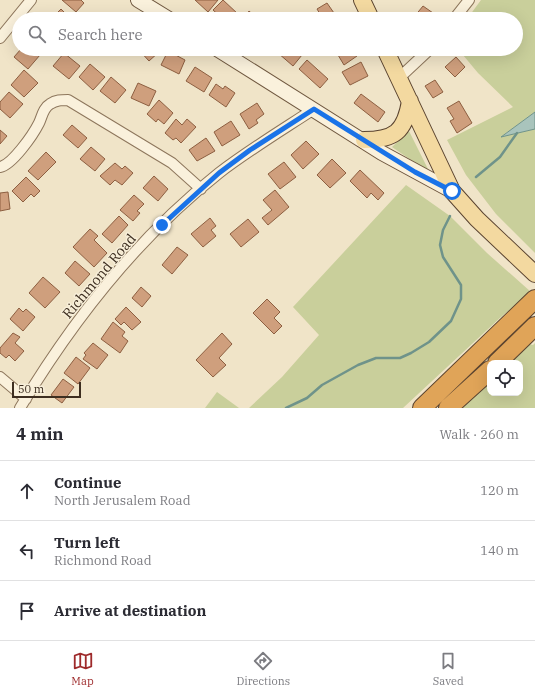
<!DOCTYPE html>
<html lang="en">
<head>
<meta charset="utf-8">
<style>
	:root { --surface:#fff; --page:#f7f7f7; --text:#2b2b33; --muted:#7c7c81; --line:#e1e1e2; --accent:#9e2a2b }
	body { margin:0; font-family:"IBM Plex Serif",serif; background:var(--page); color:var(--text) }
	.controls { position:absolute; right:12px; bottom:12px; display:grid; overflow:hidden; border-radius:8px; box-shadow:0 4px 16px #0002 }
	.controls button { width:36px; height:36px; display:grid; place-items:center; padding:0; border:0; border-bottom:1px solid var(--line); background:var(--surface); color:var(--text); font:20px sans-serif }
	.scale { position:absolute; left:12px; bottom:10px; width:69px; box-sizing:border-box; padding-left:4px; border:2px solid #3d2e20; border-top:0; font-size:11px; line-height:14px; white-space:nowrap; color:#3d2e20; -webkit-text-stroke:3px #f7eed8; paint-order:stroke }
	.stop { position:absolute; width:12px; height:12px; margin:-9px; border:3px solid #1a73e8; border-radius:50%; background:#fff }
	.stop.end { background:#1a73e8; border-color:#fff; box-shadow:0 1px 4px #0008 }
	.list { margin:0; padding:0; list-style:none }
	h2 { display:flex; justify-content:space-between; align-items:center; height:52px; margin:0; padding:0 16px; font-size:17px }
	h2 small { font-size:13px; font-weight:400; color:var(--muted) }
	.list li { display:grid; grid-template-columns:26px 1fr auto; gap:12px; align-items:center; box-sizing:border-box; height:60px; padding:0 16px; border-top:1px solid var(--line) }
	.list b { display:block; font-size:15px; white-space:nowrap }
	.list p { margin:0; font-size:13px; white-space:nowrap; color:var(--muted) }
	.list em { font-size:13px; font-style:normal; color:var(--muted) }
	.icon { flex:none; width:22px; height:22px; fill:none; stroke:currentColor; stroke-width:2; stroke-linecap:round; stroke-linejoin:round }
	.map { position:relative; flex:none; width:535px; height:408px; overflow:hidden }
	.search { position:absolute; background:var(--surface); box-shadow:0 4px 16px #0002; left:12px; right:12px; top:12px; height:44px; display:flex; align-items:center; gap:10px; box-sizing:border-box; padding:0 14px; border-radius:22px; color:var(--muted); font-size:15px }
	.sheet { height:232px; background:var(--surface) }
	nav { display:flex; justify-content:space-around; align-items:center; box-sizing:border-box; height:56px; border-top:1px solid var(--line); background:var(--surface); font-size:11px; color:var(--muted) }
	nav a { display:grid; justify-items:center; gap:2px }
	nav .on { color:var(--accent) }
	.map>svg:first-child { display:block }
	.green { fill:#c9cf9b }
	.water { fill:#a9c4bc; stroke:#6f938a }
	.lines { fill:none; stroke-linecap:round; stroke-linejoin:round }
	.stream { stroke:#6f938a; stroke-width:2.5 }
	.building { fill:#cf9f7d; stroke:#8d5f41 }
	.street-casing { stroke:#8d765c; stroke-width:12 }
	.secondary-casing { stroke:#6f573f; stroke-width:16 }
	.primary-casing { stroke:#5b4430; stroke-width:18 }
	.highway-casing { stroke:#5b4430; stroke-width:20 }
	.street { stroke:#faf1dc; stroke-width:10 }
	.secondary { stroke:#faf1dc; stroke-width:14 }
	.primary { stroke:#f3d9a0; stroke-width:16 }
	.highway { stroke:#e0a458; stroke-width:18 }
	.route { stroke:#1a73e8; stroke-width:5 }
	.labels { text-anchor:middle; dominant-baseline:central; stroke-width:3; stroke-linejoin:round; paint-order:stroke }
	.street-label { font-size:14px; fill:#3d2e20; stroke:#f7eed8 }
</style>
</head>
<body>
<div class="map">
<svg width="535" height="408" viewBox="0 0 535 408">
	<rect width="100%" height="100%" fill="#f0e4c8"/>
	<path class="green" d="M481,0H535V112L502,136L535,129V253L496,214L466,175L447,140L513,107L478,73L458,49H516V19H467Z
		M409,131L430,173L392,147Z
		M406,185L450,216L487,253L531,292L501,317L403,408H249L282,377L319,335L293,307Z
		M535,343V408H461L490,381V393H520V363H509L529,344L533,345Z
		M217,392L239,408H205Z"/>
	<path class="water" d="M535,112V129L501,137Z"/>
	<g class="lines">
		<path class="stream" d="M476,177L500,157L517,133
			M286,408L307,398L322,385L358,365L376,358H400L411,353L429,342L451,321L461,299V285L443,257L440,245L443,230L450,216"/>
	</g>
	<path class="building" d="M62,0H81L84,3L76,12Z
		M195,0H218L208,12Z
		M223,0L238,14L233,19H223L213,10Z
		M327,3L334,13L323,19L317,9Z
		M423,6L433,13L428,19H417L414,17Z
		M61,9L71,19H51Z
		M249,11L258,19H243Z
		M102,13L110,19H97Z
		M21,49H33L40,55L28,69L14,57Z
		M138,49H156L159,52L149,61Z
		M281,49H295L302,55L293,66L278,53Z
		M337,49H352L357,56L344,65L335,50Z
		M168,51L185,60L179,74L161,65Z
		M64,53L80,66L69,79L53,66Z
		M456,57L465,67L455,77L445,67Z
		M307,60L328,79L320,88L299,69Z
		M361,62L368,76L350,85L342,72Z
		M90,64L105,77L93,90L79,77Z
		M195,67L212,78L204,92L186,81Z
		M24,70L38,83L24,97L11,85Z
		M111,77L126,90L115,103L100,91Z
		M435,80L443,92L433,98L425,86Z
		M138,83L156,91L149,106L131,98Z
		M216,84L223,89L225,86L235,93L226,107L209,95Z
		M9,92L23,104L10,118L0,109V102Z
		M361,94L385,112L378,122L354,103Z
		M159,100L173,113L164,124L158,119L156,122L147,114Z
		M459,101L472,123L457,133L450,121L454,119L447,108Z
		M257,103L264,114L256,120L258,123L249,129L240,114Z
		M176,119L182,125L187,119L196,127L181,143L176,138L173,140L165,133Z
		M231,121L240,135L222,146L214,132Z
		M72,125L87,138L78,148L63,135Z
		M0,130L7,136L0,144Z
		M206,138L215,151L197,161L189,150Z
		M306,141L319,154L303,169L291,155Z
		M91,147L105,159L95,171L80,159Z
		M46,152L56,162L38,180L28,171Z
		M332,159L346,173L330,188L317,175Z
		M284,162L296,177L280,189L268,174Z
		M115,163L122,169L125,166L133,173L122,185L115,180L110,185L100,176Z
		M360,170L384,193L378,200L371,193L367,198L350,181Z
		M154,176L168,189L158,201L143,188Z
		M26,177L40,191L34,197L31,194L23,202L12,191Z
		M275,190L289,207L268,225L262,218L272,210L263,200Z
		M8,192L10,209L0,211V193Z
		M134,195L144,204L137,211L140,213L133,221L120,210Z
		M119,216L128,225L112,243L102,234Z
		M210,218L216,226L211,230L216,236L203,247L191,234Z
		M248,219L259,232L241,247L230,234Z
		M90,229L98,236L94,240L107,253L94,267L73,247Z
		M177,247L188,255L172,274L162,265Z
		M75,261L90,274L79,286L65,273Z
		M43,277L60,292L45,308L29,293Z
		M141,287L151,296L142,307L132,298Z
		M267,299L280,312L274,318L282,326L274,334L253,313Z
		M126,307L141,322L132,330L124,322L121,325L115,319Z
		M19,308L23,312L26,309L35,317L23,331L10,319Z
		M113,322L125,332L122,336L128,341L120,353L101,339Z
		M13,333L20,337L15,343L24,351L15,361L9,355L6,358L0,353V348Z
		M222,333L232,344L219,358L226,365L213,377L196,360Z
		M93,343L108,355L97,369L83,359L86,355L84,353Z
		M76,357L90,368L78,384L64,373Z
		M63,379L74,387L62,403L51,395Z"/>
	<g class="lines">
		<g class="street-casing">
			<path id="street" d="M454,19L469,0
				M0,38L31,0
				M399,78L430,49
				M0,167C12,165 33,135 39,123C42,117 43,108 50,104C56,100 61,100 68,100L172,163L201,189
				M0,377L26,399
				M20,408C73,320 138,237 219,173C249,150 282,130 314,109"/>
		</g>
		<g class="secondary-casing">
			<path id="secondary" d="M138,0L169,19
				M217,49L382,153L452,191"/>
		</g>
		<g class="primary-casing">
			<path id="primary" d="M362,0L371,19
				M385,49L452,191L477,219L535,274
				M364,140C394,140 405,132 410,101"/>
		</g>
		<g class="highway-casing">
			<path id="highway" d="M497,363L535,326
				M422,408L535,299
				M448,408L490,370"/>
		</g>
		<use href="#street" class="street"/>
		<use href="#secondary" class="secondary"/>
		<use href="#primary" class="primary"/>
		<use href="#highway" class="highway"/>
	</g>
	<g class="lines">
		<path class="route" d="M162,225L219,173L250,150L314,109L415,172L452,191"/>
	</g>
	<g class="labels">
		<g class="street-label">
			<text transform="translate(99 276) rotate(-50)">Richmond Road</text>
		</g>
	</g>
</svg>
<div class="controls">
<button><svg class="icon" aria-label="locate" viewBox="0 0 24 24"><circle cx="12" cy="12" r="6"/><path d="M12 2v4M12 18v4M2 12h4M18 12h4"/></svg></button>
</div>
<div class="scale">50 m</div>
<div class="stop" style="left:452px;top:191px"></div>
<div class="stop end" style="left:162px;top:225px"></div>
<div class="search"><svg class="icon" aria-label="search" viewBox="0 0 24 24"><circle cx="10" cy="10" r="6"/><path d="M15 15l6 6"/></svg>Search here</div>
</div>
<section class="sheet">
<h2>4 min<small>Walk · 260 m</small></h2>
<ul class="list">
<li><svg class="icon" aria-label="ahead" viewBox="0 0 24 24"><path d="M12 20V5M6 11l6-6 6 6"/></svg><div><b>Continue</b><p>North Jerusalem Road</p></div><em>120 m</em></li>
<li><svg class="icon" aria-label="left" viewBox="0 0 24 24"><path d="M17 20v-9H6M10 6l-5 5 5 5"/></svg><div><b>Turn left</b><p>Richmond Road</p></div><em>140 m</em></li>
<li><svg class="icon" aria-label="arrive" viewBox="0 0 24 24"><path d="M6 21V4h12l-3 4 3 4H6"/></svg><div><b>Arrive at destination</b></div></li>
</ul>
</section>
<nav>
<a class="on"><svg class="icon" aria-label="map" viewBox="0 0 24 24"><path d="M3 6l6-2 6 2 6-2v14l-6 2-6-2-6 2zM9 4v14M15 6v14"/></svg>Map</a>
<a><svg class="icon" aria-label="directions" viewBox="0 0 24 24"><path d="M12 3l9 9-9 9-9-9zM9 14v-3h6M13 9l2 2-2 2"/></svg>Directions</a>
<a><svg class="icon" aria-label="saved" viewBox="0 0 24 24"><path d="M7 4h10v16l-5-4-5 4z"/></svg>Saved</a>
</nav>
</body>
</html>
